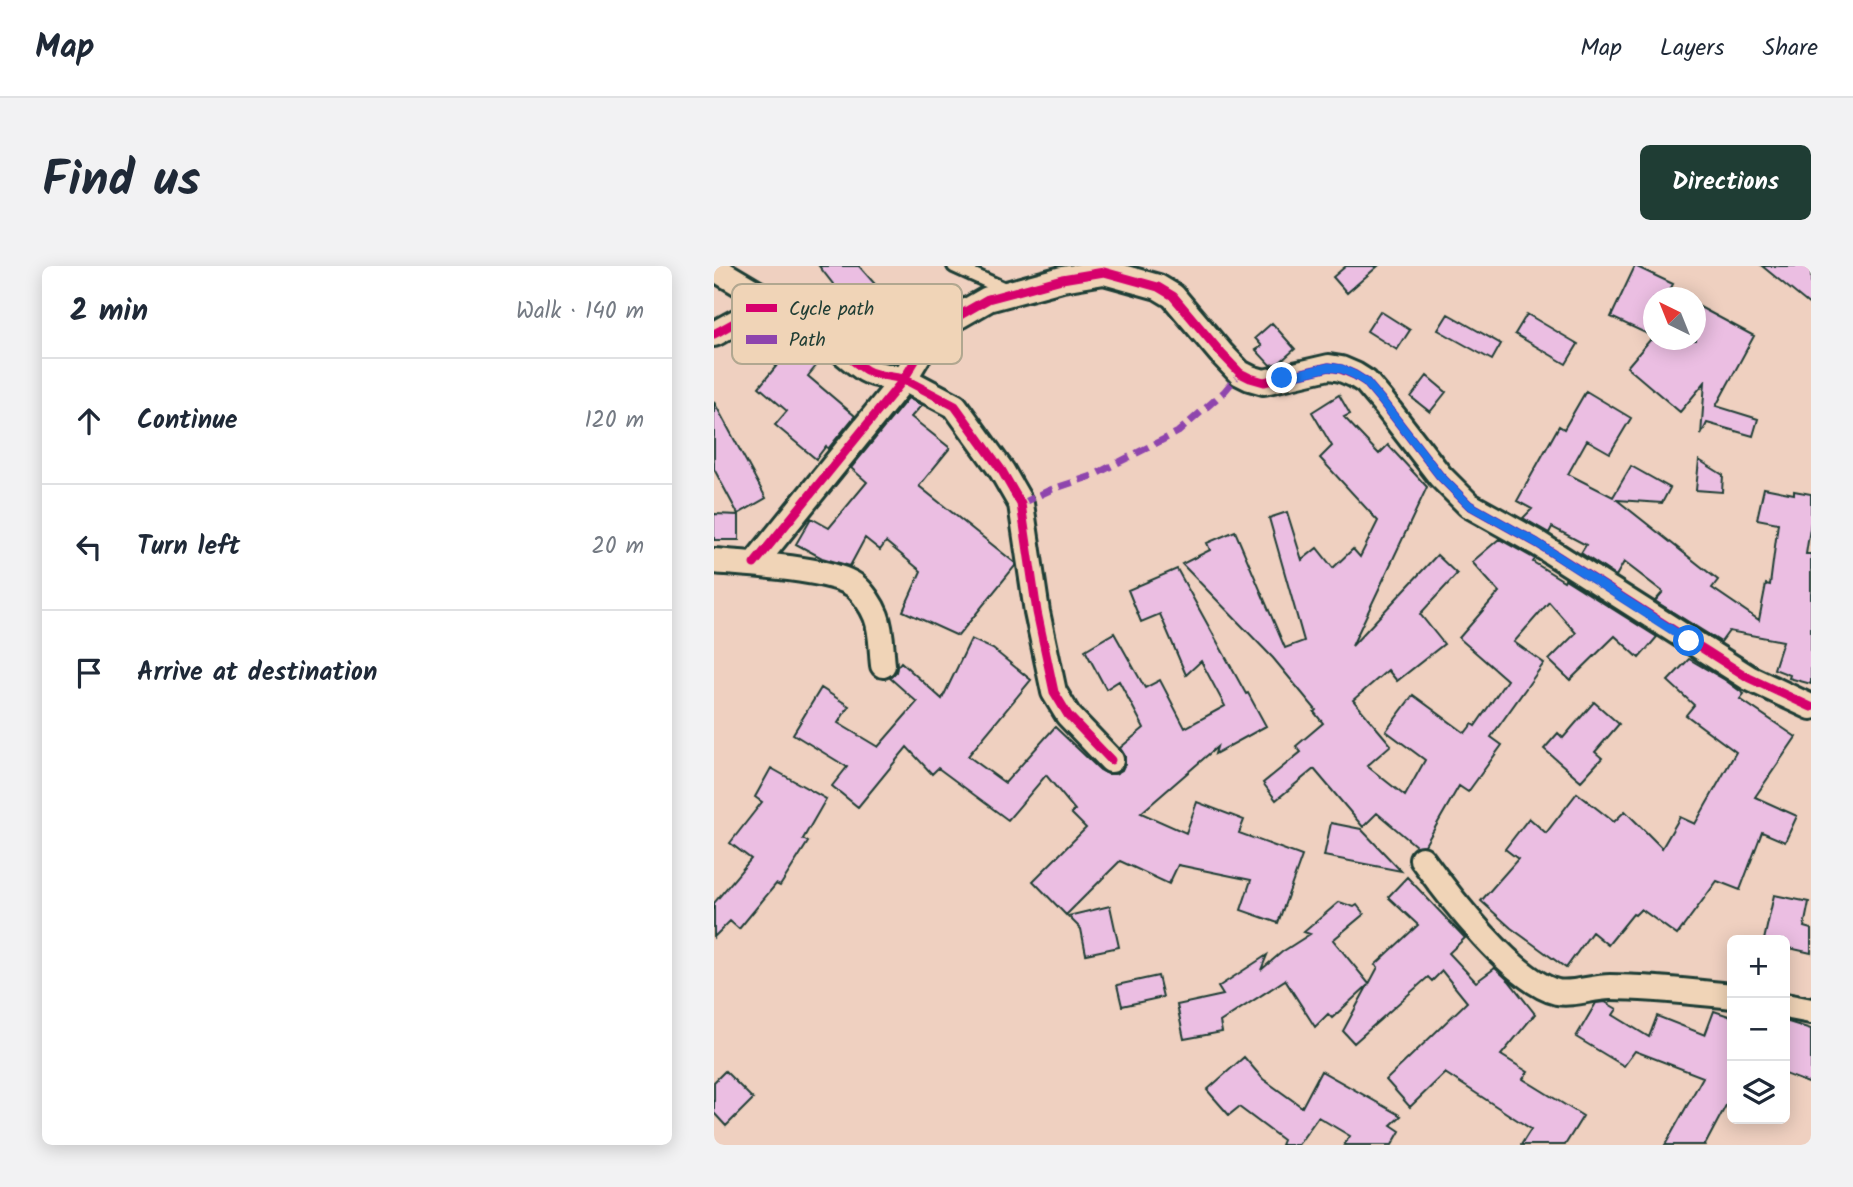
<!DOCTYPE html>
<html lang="en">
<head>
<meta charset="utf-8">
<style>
	:root { --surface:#fff; --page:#f2f2f3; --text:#1f2937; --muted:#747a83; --line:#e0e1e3; --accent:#1f3d34 }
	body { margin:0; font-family:Kalam,sans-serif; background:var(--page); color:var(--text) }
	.controls { position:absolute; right:21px; bottom:21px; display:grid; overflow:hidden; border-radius:10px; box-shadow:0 4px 18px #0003 }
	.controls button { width:63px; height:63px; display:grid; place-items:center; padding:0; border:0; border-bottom:2px solid var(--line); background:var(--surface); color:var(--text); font:35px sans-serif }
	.compass { position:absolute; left:929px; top:21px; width:63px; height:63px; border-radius:50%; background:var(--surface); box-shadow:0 4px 18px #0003; rotate:317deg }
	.stop { position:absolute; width:21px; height:21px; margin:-16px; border:5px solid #1a73e8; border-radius:50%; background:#fff }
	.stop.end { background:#1a73e8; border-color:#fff; box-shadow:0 2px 7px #0008 }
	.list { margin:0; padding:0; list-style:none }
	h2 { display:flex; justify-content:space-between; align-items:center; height:91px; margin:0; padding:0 28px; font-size:30px }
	h2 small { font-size:23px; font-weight:400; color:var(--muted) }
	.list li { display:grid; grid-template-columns:46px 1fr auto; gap:21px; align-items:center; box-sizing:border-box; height:126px; padding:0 28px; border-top:2px solid var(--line) }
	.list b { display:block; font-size:26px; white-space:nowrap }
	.list em { font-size:23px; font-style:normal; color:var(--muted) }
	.icon { flex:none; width:38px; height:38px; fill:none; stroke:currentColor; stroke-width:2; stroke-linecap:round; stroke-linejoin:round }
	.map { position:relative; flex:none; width:1097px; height:879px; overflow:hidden; border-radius:10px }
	header { display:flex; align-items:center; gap:42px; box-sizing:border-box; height:98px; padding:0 35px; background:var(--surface); border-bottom:2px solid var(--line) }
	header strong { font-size:33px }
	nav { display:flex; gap:38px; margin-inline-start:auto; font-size:24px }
	.intro { display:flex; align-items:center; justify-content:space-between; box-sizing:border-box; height:168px; padding:0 42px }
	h1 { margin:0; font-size:49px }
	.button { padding:18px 32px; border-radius:10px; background:var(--accent); color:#fff; font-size:24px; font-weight:700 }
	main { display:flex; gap:42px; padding:0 42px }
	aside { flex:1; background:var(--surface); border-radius:10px; box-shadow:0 4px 18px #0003 }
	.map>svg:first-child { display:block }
	.building { fill:#ebbee2; stroke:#1f3d34; stroke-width:2 }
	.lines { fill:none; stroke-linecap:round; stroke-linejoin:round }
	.service-casing { stroke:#1f3d34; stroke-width:18 }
	.minor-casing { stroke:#1f3d34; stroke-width:30 }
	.service { stroke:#f0d4b7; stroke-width:12 }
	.minor { stroke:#f0d4b7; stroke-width:24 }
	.quiet { stroke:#8e44ad; stroke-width:7; stroke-dasharray:14 7; stroke-linecap:butt }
	.cycleway-casing { stroke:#f0d4b7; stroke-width:13 }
	.cycleway { stroke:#d6006c; stroke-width:9 }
	.route { stroke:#1a73e8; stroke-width:9 }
	.key { fill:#f0d4b7; stroke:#b1a790; stroke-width:2 }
	.key-label { font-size:19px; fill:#1f3d34 }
</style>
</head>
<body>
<header>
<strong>Map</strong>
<nav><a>Map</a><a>Layers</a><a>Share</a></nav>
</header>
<div class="intro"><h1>Find us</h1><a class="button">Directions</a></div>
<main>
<aside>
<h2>2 min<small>Walk · 140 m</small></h2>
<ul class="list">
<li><svg class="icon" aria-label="ahead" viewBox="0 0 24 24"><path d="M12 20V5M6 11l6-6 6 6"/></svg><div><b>Continue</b></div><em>120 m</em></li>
<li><svg class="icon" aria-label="left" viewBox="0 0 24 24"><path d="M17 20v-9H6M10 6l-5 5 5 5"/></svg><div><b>Turn left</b></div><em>20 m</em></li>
<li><svg class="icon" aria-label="arrive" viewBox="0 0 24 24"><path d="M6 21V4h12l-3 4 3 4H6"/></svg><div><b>Arrive at destination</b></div></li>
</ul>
</aside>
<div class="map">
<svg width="1097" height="879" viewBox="0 0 1097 879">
	<rect width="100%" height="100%" fill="#efd0c0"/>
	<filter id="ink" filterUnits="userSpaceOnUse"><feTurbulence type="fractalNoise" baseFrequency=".0143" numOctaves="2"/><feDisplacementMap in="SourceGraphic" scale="14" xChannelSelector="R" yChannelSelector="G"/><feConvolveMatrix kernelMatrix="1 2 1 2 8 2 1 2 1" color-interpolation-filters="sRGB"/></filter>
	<g filter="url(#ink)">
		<path class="building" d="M105,0H145L182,42L142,78L113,54L133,36Z
			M632,0H664L633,27L619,11Z
			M921,0L959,18L952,32H940V71L897,51Z
			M1048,0H1097V40Z
			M982,39L1040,70L1002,140L1044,153L1039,170L993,157L987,169L991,116L966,146L913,101L936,74H982Z
			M666,45L696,64L683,84L653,65Z
			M734,48L787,78L778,94L724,64Z
			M813,48L864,78L852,98L801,68Z
			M558,57L581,83L565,97L556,99L542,84L548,80L541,72Z
			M90,74L110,90L94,110L141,150L114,183L112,180L102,193L61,159L73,145L45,121L83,75L86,77Z
			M713,110L732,126L716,146L697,131Z
			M872,125L917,152L896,187L873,174L854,208L899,231L917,200L956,222L948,237L903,234L1004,314L998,322L1045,354L1052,318L1056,319L1064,257L1043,253L1050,222L1080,228V225L1097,228V256L1092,288H1097V418L1075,412L1076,409L1060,403L1069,375L1015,365L1007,376L941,335L949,326L910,296L902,310L867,287L872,279L838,261L835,267L809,252L818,243L803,235L845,160L850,163Z
			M625,129L636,148L630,151L665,188L674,179L713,221L638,380L723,289L743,308L706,348L730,378L683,415L674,404L639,434L677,479L653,500L691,530L711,494L672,465L699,429L751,467L758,458L761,460L793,414L745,372L785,326L758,296L785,273L821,293L819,296L850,315L851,313L943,371L925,392L901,370L856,414L835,394L862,367L835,336L800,376L830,397L777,471L788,479L754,526L745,520L711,579L702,580L663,547L649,561L600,503L562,534L549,517L587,486L582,480L609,457L600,446L602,444L559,392L468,298L496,284L493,277L521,265L571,382L590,375L555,252L573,246L588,294L603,282L619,302L639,283L646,291L664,255L606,192L618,180L598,146Z
			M194,132L208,139L197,151L236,182L205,220L301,297V300L244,370L189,345L207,305L172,276L166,284L151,272L136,300L108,292L82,278L97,252L115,262L153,216L137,202Z
			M0,136L52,232L24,248L0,203Z
			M985,194L1009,209L1008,226L982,224Z
			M0,248L25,249V274H0Z
			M463,303L532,428L534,427L552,460L501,488L503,481L427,547L472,567L483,536L530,554L525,567L588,590L564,657L527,644L537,614L464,599L455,618L406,595L352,649L319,615L372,562L357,547L361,544L332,509L294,554L224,502L218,508L193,481L144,541L118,520L133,501L79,468L107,422L135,440L124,457L164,481L203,436L176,412L182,406L183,401L187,396L228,433L257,373L279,383L317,414L254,490L291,517L341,461L386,504L394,508H401L408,504L411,497V490L406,482L430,462L405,415L392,423L371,384L400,367L431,422L446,414L471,462L511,440L487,395L472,409L446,348L427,356L414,324Z
			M975,393L1011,414L1030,428L1026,433L1082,471L1041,531L1083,550L1071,576L1048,566L1026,624L1003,615L963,669L927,643L921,649L919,648L894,679L878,666L852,702L797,662L767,635L804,593L791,583L815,552L832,567L863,527L900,556L911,545L948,582L966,551L981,558L1022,486L972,449L980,439L954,415Z
			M880,436L905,458L881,486L888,492L867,515L830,483L844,467L849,472Z
			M57,502L112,533L89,573L94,576L66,620L62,618L25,663L16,655L0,671V637L37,593L16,577L48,536L41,531Z
			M617,557L647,563L687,605L610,590Z
			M693,611L751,672L735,687L762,716L781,702L795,715L821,748L787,789L814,806L809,813L869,850L851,879H807L817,863L731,807L696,841L672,814L753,736L728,705L718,715L714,711L640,777L629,765L654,719L618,752L614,748L601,761L571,714L506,756L508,766L470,773L463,739L509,729L504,721L553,689L547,704L568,686L596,668L590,666L625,636L640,641L643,639L650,648L619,674L655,718L664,701L661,699L704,659L674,631Z
			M1060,629L1095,636L1090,661L1097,663V687L1071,681V674H1050Z
			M396,640L405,681L372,688L367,663L354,650Z
			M444,710L449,731L408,740L403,719Z
			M891,736L903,743L899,749L935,771L943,750L991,769L1000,745L1018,751V828L991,879H951L989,811L921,785L910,800L862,771L882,737Z
			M1071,755L1097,763V818L1071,808Z
			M530,791L549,813L588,841L607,805L687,850L677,859L686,865L678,879H630L636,870L604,851L584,879H567L569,874L525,841L515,849L493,824Z
			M11,805L39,833L12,860L0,847V816Z"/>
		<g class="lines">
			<g class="service-casing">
				<path id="service" d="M240,0L295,25"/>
			</g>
			<g class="minor-casing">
				<path id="minor" d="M0,2L74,46
					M0,68C17,59 37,46 56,44C87,42 126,88 152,104C162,110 178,110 190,113L213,75L234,56L274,33L348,13L390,6L444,21L459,30L507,87L526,107L536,112L550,116L615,101L627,103L641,109L652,116L668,135L726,210L755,239L823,277L1035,412L1097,441
					M0,295C31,298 117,302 140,319C149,326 158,340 162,350C168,365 167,383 169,399
					M40,298L190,113L241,140L288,205L307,238L323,346L340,426L354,449L397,494
					M708,593C734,629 800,716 843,726C859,729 879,721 896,721C937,721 978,726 1018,730
					M1071,740L1097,745"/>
			</g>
			<use href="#service" class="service"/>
			<use href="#minor" class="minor"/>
			<path class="quiet" d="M307,238L336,224L378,210L464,166L510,126L526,107"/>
			<g class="cycleway-casing">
				<path id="cycleway" d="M0,68C17,59 37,46 56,44C87,42 126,88 152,104C162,110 178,110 190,113L213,75L234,56L274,33L348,13L390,6L444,21L459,30L507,87L526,107L536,112L550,116L615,101L627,103L641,109L652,116L668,135L726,210L755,239L823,277L1035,412L1097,441
					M40,298L190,113L241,140L288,205L307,238L323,346L340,426L354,449L397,494"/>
			</g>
			<use href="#cycleway" class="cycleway"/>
		</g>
	</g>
	<g class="lines" filter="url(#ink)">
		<path class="route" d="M568,112L615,101L628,103L641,109L652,116L668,135L726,210L755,239L823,277L975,375"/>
	</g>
	<rect x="18" y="18" width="230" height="80" rx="10" class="key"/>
	<rect x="32" y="38" width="31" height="8" fill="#d6006c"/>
	<rect x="32" y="69" width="31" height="9" fill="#8e44ad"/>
	<g class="key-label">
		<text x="75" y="49">Cycle path</text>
		<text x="75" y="80">Path</text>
	</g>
</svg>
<div class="controls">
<button>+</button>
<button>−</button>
<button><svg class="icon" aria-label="layers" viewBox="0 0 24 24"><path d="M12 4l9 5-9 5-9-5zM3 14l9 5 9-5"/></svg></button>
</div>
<svg class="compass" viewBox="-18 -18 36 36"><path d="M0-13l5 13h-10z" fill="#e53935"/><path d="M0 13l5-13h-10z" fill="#747a83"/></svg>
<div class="stop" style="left:975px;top:375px"></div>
<div class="stop end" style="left:568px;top:112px"></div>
</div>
</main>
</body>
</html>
